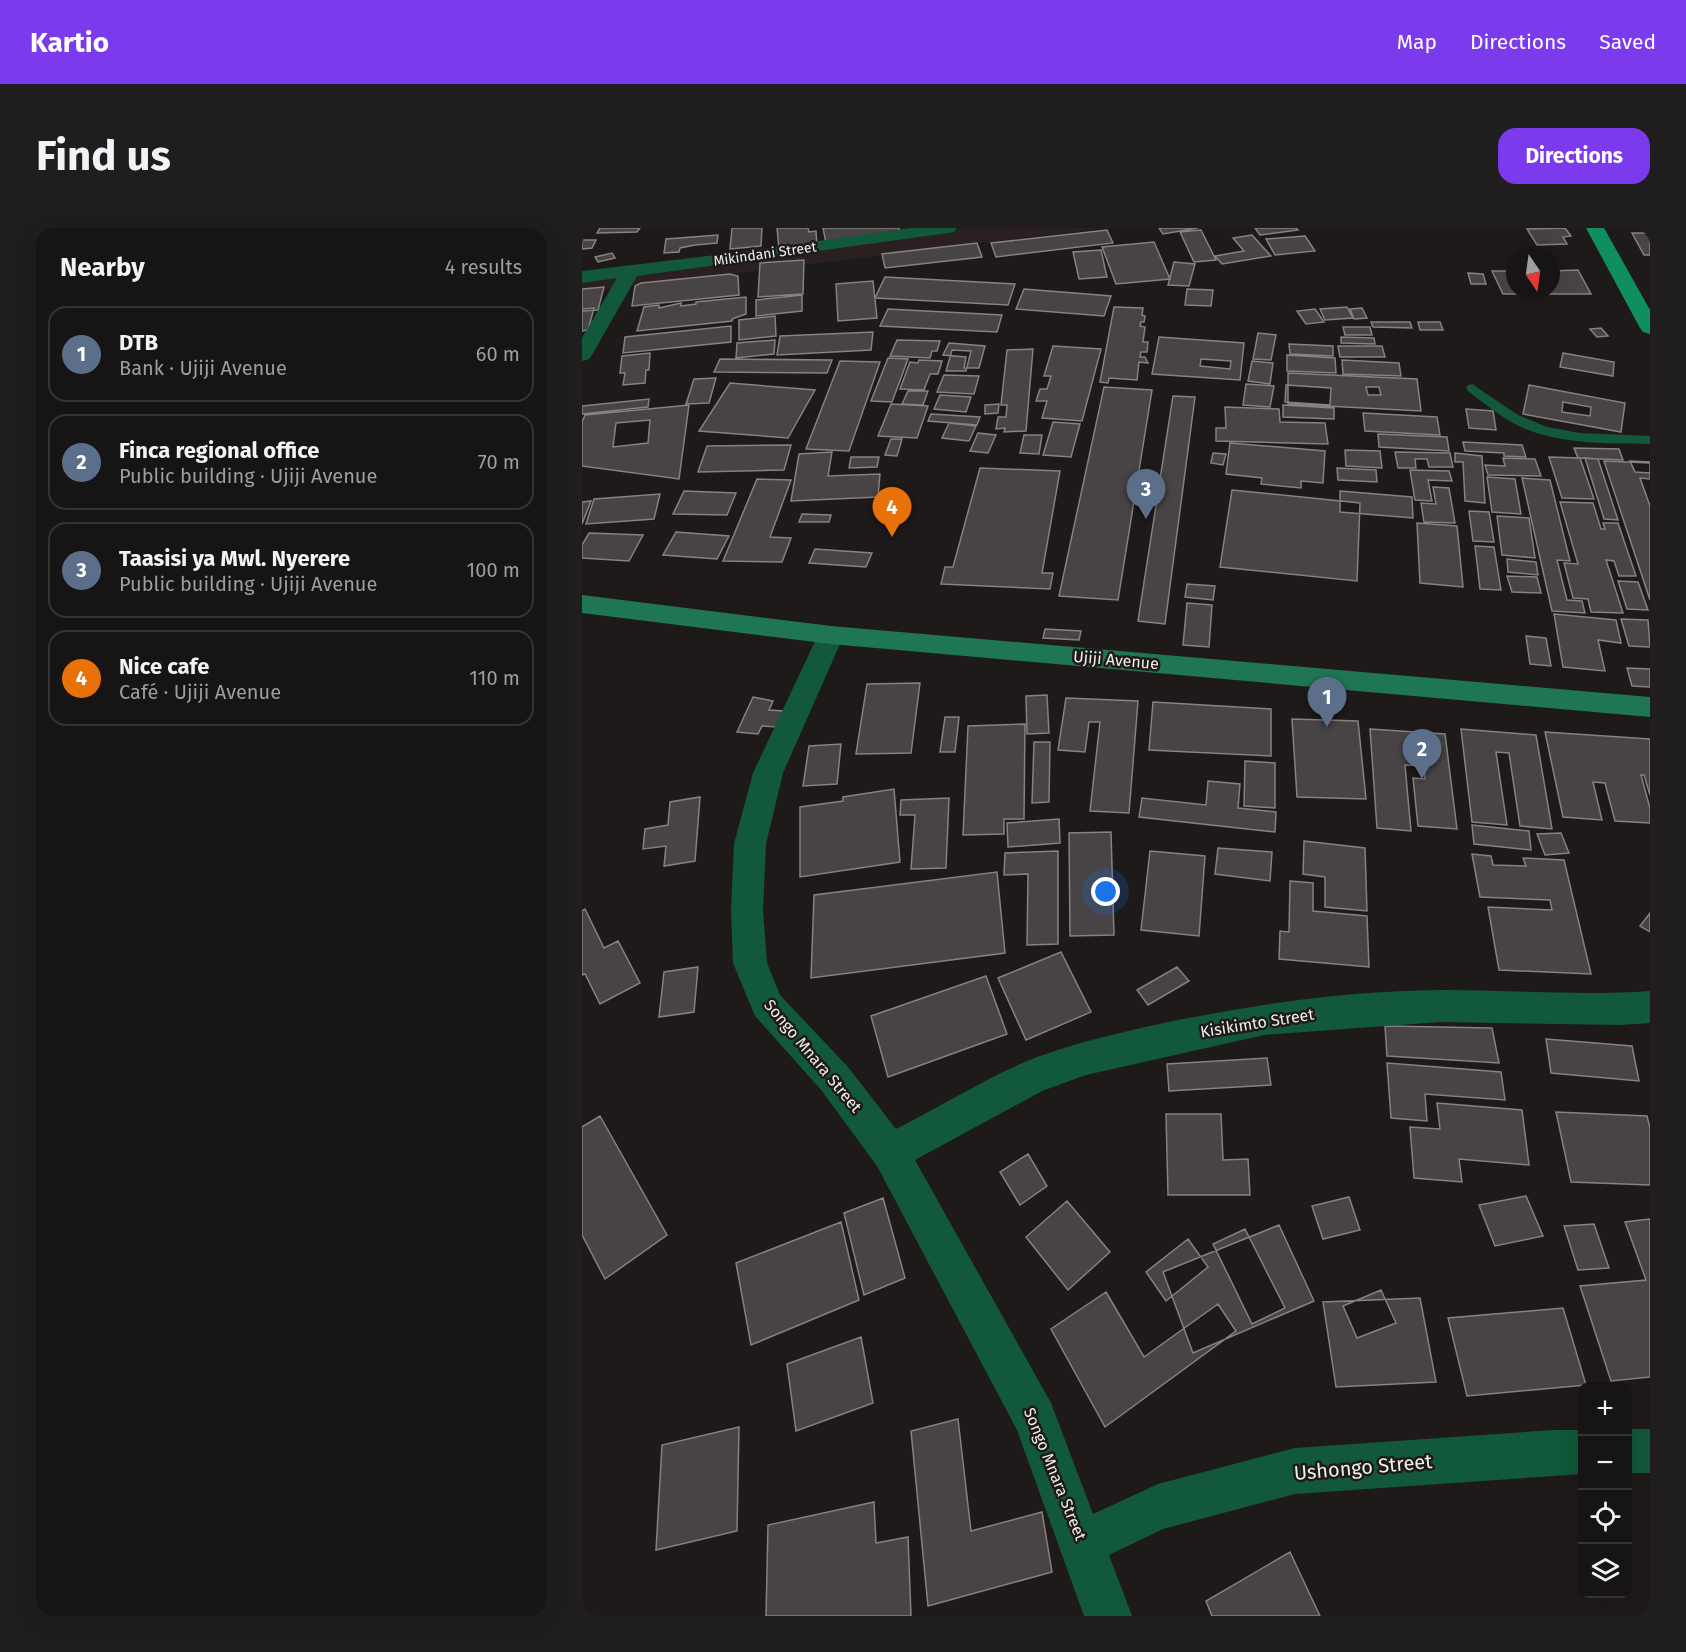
<!DOCTYPE html>
<html lang="en">
<head>
<meta charset="utf-8">
<style>
	:root { --surface:#161414; --page:#1f1d1d; --text:#f1f3f6; --muted:#9e9ea0; --line:#353334; --accent:#7c3aed }
	body { margin:0; font-family:"Fira Sans",sans-serif; background:var(--page); color:var(--text) }
	.controls { position:absolute; right:18px; bottom:18px; display:grid; overflow:hidden; border-radius:12px; box-shadow:0 6px 24px #0002 }
	.controls button { width:54px; height:54px; display:grid; place-items:center; padding:0; border:0; border-bottom:2px solid var(--line); background:var(--surface); color:var(--text); font:30px sans-serif }
	.compass { position:absolute; left:924px; top:18px; width:54px; height:54px; border-radius:50%; background:var(--surface); box-shadow:0 6px 24px #0002; rotate:167deg }
	.you { position:absolute; left:524px; top:664px; width:21px; height:21px; margin:-15px; border:4px solid #fff; border-radius:50%; background:#1a73e8; box-shadow:0 0 0 9px #1a73e833 }
	.badge { display:grid; place-items:center; width:39px; height:39px; border-radius:50%; background:var(--accent); color:#fff; font-size:20px; font-weight:700 }
	.pin { position:absolute; translate:-50% -50px; filter:drop-shadow(0 2px 3px #0008) }
	.pin::after { content:''; position:absolute; top:32px; width:21px; height:18px; background:inherit; clip-path:polygon(0 0,100% 0,50% 100%) }
	.list { margin:0; padding:0; list-style:none }
	h2 { display:flex; justify-content:space-between; align-items:center; height:78px; margin:0; padding:0 24px; font-size:26px }
	h2 small { font-size:20px; font-weight:400; color:var(--muted) }
	.list li { display:grid; grid-template-columns:39px 1fr auto; gap:18px; align-items:center; box-sizing:border-box; height:96px; margin:0 12px 12px; padding:0 12px; border:2px solid var(--line); border-radius:18px }
	.list b { display:block; font-size:22px; white-space:nowrap }
	.list p { margin:0; font-size:20px; white-space:nowrap; color:var(--muted) }
	.list em { font-size:20px; font-style:normal; color:var(--muted) }
	.icon { flex:none; width:33px; height:33px; fill:none; stroke:currentColor; stroke-width:2; stroke-linecap:round; stroke-linejoin:round }
	.map { position:relative; flex:none; width:1068px; height:1388px; overflow:hidden; border-radius:18px }
	header { display:flex; align-items:center; gap:36px; box-sizing:border-box; height:84px; padding:0 30px; background:var(--accent); color:#fff }
	header strong { font-size:28px }
	nav { display:flex; gap:33px; margin-inline-start:auto; font-size:21px }
	.intro { display:flex; align-items:center; justify-content:space-between; box-sizing:border-box; height:144px; padding:0 36px }
	h1 { margin:0; font-size:42px }
	.button { padding:15px 27px; border-radius:18px; background:var(--accent); color:#fff; font-size:21px; font-weight:700 }
	main { display:flex; gap:36px; padding:0 36px }
	aside { flex:1; background:var(--surface); border-radius:18px; box-shadow:0 6px 24px #0002 }
	.map>svg:first-child { display:block }
	.built { fill:#2a1f21 }
	.building { fill:#484344; stroke:#878181; stroke-width:1.5; fill-rule:evenodd }
	.lines { fill:none; stroke-linecap:round; stroke-linejoin:round }
	.lane { fill:#12583b; fill-rule:evenodd }
	.street { fill:#12583b; fill-rule:evenodd }
	.secondary { fill:#1f7652; fill-rule:evenodd }
	.primary { fill:#0f8f60; fill-rule:evenodd }
	.labels { text-anchor:middle; dominant-baseline:central; stroke-width:5; stroke-linejoin:round; paint-order:stroke }
	.far-street-label { font-size:14px; fill:#f1eeee; stroke:#1e1a1a }
	.street-label { font-size:16px; fill:#f1eeee; stroke:#1e1a1a }
	.near-street-label { font-size:20px; fill:#f1eeee; stroke:#1e1a1a }
</style>
</head>
<body>
<header>
<strong>Kartio</strong>
<nav><a>Map</a><a>Directions</a><a>Saved</a></nav>
</header>
<div class="intro"><h1>Find us</h1><a class="button">Directions</a></div>
<main>
<aside>
<h2>Nearby<small>4 results</small></h2>
<ul class="list">
<li><span class="badge" style="background:#5c6f8a">1</span><div><b>DTB</b><p>Bank · Ujiji Avenue</p></div><em>60 m</em></li>
<li><span class="badge" style="background:#5c6f8a">2</span><div><b>Finca regional office</b><p>Public building · Ujiji Avenue</p></div><em>70 m</em></li>
<li><span class="badge" style="background:#5c6f8a">3</span><div><b>Taasisi ya Mwl. Nyerere</b><p>Public building · Ujiji Avenue</p></div><em>100 m</em></li>
<li><span class="badge" style="background:#e8710a">4</span><div><b>Nice cafe</b><p>Café · Ujiji Avenue</p></div><em>110 m</em></li>
</ul>
</aside>
<div class="map">
<svg width="1068" height="1388" viewBox="0 0 1068 1388">
	<rect width="100%" height="100%" fill="#1e1a1a"/>
	<path class="built" d="M385,0H522L0,64V46Z"/>
	<path class="building" d="M18,0H58L55,4L15,5Z
		M150,0H180L179,18L148,21Z
		M195,0H226L227,4L234,3L235,17L197,21Z
		M241,0H317L319,7L244,15Z
		M577,0H616L581,6Z
		M673,0H714L716,2L678,7Z
		M983,0L989,8L981,9L985,16L955,17L945,1Z
		M525,2L531,15L414,29L409,15Z
		M619,2L634,32L612,34L598,4Z
		M1050,5H1068V27H1062Z
		M136,7L135,15L113,17L98,20L97,24L82,25L84,11Z
		M670,7L689,28L640,36L633,28L662,23L651,10Z
		M723,8L733,23L693,27L684,11Z
		M0,12H14L10,20L0,21Z
		M572,14L588,51L534,56L520,19Z
		M395,15L400,29L303,40L300,26Z
		M519,22L525,49L497,51L491,24Z
		M30,25L33,30L16,34L13,29Z
		M222,32L221,66L176,69L178,35Z
		M592,34L613,36L607,58L586,57Z
		M996,42L1009,66H921L910,43H933V63H969V43Z
		M886,45L901,46L904,56H889Z
		M148,46L156,48L157,67L50,78L53,58L59,55Z
		M303,49L433,56L426,77L293,70Z
		M291,53L295,90L256,93L254,56Z
		M22,59L16,82L0,83V61Z
		M442,61L529,68L522,88L434,81Z
		M605,61L631,62L629,78L603,77Z
		M220,67V83L174,88V72Z
		M164,69V86L150,91V93L55,103L62,79L77,77V80L99,75V78L114,76V74Z
		M532,79L561,80L560,87L563,88L562,94H559L558,98L563,99L561,114H566L565,124H559L558,129H563L566,135L557,134L555,152L527,150L526,155L518,154Z
		M765,79L771,90L743,92L738,81Z
		M12,80L6,102L0,103V81Z
		M780,80L785,90L772,91L768,81Z
		M306,81L420,87L415,104L298,98Z
		M733,81L742,94L724,96L715,83Z
		M193,88L194,108L157,112V92Z
		M789,94H828L830,100L791,99Z
		M836,94H858L861,102H838Z
		M149,98V114L41,125L43,109Z
		M761,99H788L790,107H763Z
		M1019,100L1026,108L1015,109L1008,101Z
		M291,104L289,122L195,127L198,108Z
		M676,105L694,107L689,132L671,131Z
		M577,109L662,115L658,152L570,146ZM619,131L649,133L648,141L618,138Z
		M759,109L792,110L793,116L759,115Z
		M193,112L192,126L154,130L155,115Z
		M315,112L358,113L355,123H350L348,130L308,128Z
		M367,115L403,118L397,140H382L384,129L361,127Z
		M707,116L751,118V128L708,126Z
		M471,118L519,121L500,193L460,190L465,173H454L458,161H465L469,148H462Z
		M756,118H800L803,129H758Z
		M451,121L444,203L422,204L423,200L414,201L416,189H424L425,177H419L425,122Z
		M370,122L389,123L384,143H364Z
		M68,125L67,142H64L63,155L41,157L43,145H38L40,128Z
		M981,125L1032,134L1031,148L978,139Z
		M705,127L753,130L754,145L705,143Z
		M306,130L326,131L310,174L289,173Z
		M138,131L250,132L245,145L132,144Z
		M337,132L360,133L356,146H348L342,162L318,161L328,134L336,135Z
		M760,132L817,135L819,148L761,146Z
		M258,133L298,134L267,223L224,221Z
		M670,133L691,135L688,156L666,153Z
		M706,145L835,151L839,183L706,176ZM784,159H797L799,167H786Z
		M362,147L397,148L392,166L355,164Z
		M134,150L127,175L104,176L112,151Z
		M148,155L233,162L206,210L117,203Z
		M664,156L692,158L688,179L661,177Z
		M704,157L749,160L748,177L703,174Z
		M947,157L1043,175L1039,204L941,186ZM981,174L1009,179L1008,188L980,184Z
		M522,159L570,162L536,372L477,368Z
		M326,163H346L341,177L320,176Z
		M358,167L389,169L384,184L352,181Z
		M591,168L613,169L583,396L556,393Z
		M67,171L66,179L0,186V178Z
		M309,176L346,178L335,210L296,208Z
		M417,176L416,185L403,186V177Z
		M107,177L97,251L0,238V194L3,187ZM68,192L66,215L31,219L34,195Z
		M701,177L752,180V191L701,189Z
		M643,179L697,181L698,194L743,195L746,216L634,213V200H644Z
		M884,181L911,183L914,202L887,200Z
		M781,185L855,189L858,207L783,203Z
		M349,186L398,189L395,197L346,193Z
		M471,194L498,196L489,229L461,227Z
		M367,195L394,198L387,213L360,210Z
		M396,205L414,207L406,225L388,223Z
		M796,206L865,209L867,223L797,219Z
		M442,207H460L457,226L438,225Z
		M309,211H320L315,228L303,227Z
		M881,214L940,217L944,229L922,228V225L883,223Z
		M648,215L743,223L741,255L719,253V260L679,256L680,250L644,246Z
		M209,217L202,242L116,244L125,218Z
		M992,220L1037,221L1041,232L996,230Z
		M763,222L798,223L800,240L764,238Z
		M250,224L246,248L298,246L296,269L209,273L217,226Z
		M813,224L868,225L871,239H847L845,231H833L834,240H816Z
		M631,225L644,226L641,237L629,235Z
		M873,225L900,228L903,275L883,273L881,234H873Z
		M269,229H297L295,239L267,240Z
		M967,229L998,230L1012,271L980,270Z
		M921,230L953,231L959,248L906,247L903,237L923,238Z
		M1003,230L1016,231L1036,292L1022,291Z
		M1022,233L1068,235V251L1058,250L1068,278V372Z
		M1048,233L1068,234V245L1053,244Z
		M398,240L478,243L460,345H471L468,361L359,356L363,339H371Z
		M755,240L794,242L795,254L756,252Z
		M828,242L867,243L870,253L846,252L850,273L833,272Z
		M905,249L933,251L939,286L910,284Z
		M940,250L968,252L988,333L975,332L985,372L1000,373L1003,385L970,383Z
		M175,251L209,252L188,309L209,310L200,334L141,333Z
		M851,259L867,260L873,295L842,294L839,275L854,276Z
		M650,262L778,275L775,353L638,339Z
		M102,263L154,265L145,287L91,286Z
		M758,263L830,269L831,290L758,284Z
		M78,266L72,291L4,296L12,271Z
		M9,273L0,296V274Z
		M978,274L1011,275L1019,301H1023L1021,295H1036L1054,348H1037L1032,333L1024,332L1041,385L1009,384L1006,371L991,370L982,335L996,336Z
		M887,283L907,284L912,314L891,313Z
		M220,286L249,287L247,294H217Z
		M915,288L947,290L953,330L920,327Z
		M835,295L875,298L881,359L838,355Z
		M94,304L147,308L135,331L81,327Z
		M7,305L61,307L47,333L0,330V317Z
		M893,318L912,319L919,362L898,361Z
		M233,321L290,325L284,339L227,335Z
		M925,331L954,334L956,347L926,344Z
		M925,348L955,349L959,365L930,364Z
		M1036,353L1056,354L1066,382L1045,381Z
		M605,356L633,358L631,372L603,369Z
		M605,375L630,377L627,419L601,417Z
		M972,386L1034,392L1039,415L1016,412L1023,443L981,439Z
		M1039,391L1066,392L1068,419L1047,418Z
		M463,401L499,403L497,412L461,410Z
		M944,408L964,410L969,438L948,436Z
		M1045,440L1068,441V459L1050,458Z
		M338,455L329,525L274,526L285,456Z
		M465,467L467,505L445,506L444,468Z
		M171,469L191,473L187,482L202,483L195,499L180,498L176,506L155,504Z
		M484,470L556,473L547,585L508,583L518,494H507L503,524L476,522Z
		M571,474L689,481V528L567,522Z
		M363,489H377L373,524H358Z
		M710,491L776,493L784,571L715,569Z
		M443,496L442,591H422V606L381,607L386,498Z
		M788,501L863,506L875,601L836,598L831,550L843,551L842,538L823,537L829,603L795,600Z
		M879,501L954,507L970,601L938,598L927,525L914,524L925,597L890,594Z
		M963,504L1068,511V567L1062,547H1059L1068,580V595L1033,593L1023,555L1011,554L1020,592L981,589Z
		M452,514H468L467,574L450,575Z
		M259,516L255,556L221,558L227,518Z
		M663,533L693,535V580L662,578Z
		M626,553L658,556L656,580L694,584L693,604L557,589L560,570L624,577Z
		M312,561L318,634L218,649V579L261,573V569Z
		M118,569L113,633L82,638L84,618L61,621L63,601L86,597L88,574Z
		M367,570L364,640L329,641L333,587H318L319,572Z
		M477,591L478,615L426,619L425,595Z
		M890,597L947,603L949,622L892,616Z
		M529,604L532,707L488,708L487,605Z
		M979,605L987,625L963,627L955,606Z
		M722,613L783,620L785,683L743,679V649L721,646Z
		M636,620L690,624L688,653L633,646Z
		M476,623V716L445,717L446,646L422,647L423,625Z
		M568,623L623,628L617,708L559,702Z
		M890,626L909,628L911,637L944,638L941,630L982,632L1009,746L917,742L906,679L970,682L968,672L898,669Z
		M415,644L423,725L229,750L232,667Z
		M708,653L731,655V683L785,688L787,739L697,731L698,703L707,704Z
		M3,681L22,720L36,713L58,755L18,776L3,746L0,747V683Z
		M1068,685V704L1058,698Z
		M479,724L509,784L444,812L416,750Z
		M116,739L112,784L77,789L82,744Z
		M595,739L607,753L566,777L555,762Z
		M404,748L425,806L306,849L289,788Z
		M803,798L910,800L917,835L805,828Z
		M964,811L1050,818L1057,853L969,845Z
		M685,830L689,857L587,863L585,836Z
		M805,835L919,844L923,872L843,866L845,893L809,890Z
		M855,875L940,882L947,937L877,931L880,954L832,950L828,899L858,901Z
		M974,884L1065,888L1068,900V957L989,954Z
		M584,886H639L641,932L666,931L668,967H586Z
		M18,888L85,1007L23,1051L0,1007V899Z
		M446,926L465,958L438,977L418,944Z
		M944,968L961,1008L913,1018L897,977Z
		M767,969L778,1002L741,1011L730,978Z
		M301,970L323,1050L282,1067L262,985Z
		M485,973L528,1024L486,1062L444,1009Z
		M1068,991V1149L1029,1153L998,1058L1064,1052L1043,994Z
		M259,994L277,1072L169,1117L154,1035Z
		M1012,996L1027,1040L996,1042L982,998Z
		M697,997L732,1073L611,1125L581,1044Z
		M663,1001L703,1080L670,1096L631,1016Z
		M606,1011L626,1039L584,1073L564,1044Z
		M799,1062L814,1095L775,1110L761,1078Z
		M524,1064L562,1129L636,1076L654,1103L523,1199L469,1101Z
		M838,1070L854,1154L754,1159L741,1074Z
		M981,1080L1004,1157L885,1168L866,1090Z
		M279,1109L291,1175L214,1203L205,1136Z
		M376,1191L389,1303L460,1284L470,1344L346,1378L329,1203Z
		M157,1199L155,1303L74,1322L80,1217Z
		M292,1274L294,1315L326,1309L329,1388H184L186,1297Z
		M708,1324L738,1388H630L624,1373Z"/>
	<g class="lines">
		<path class="lane" d="M890,156L936,187L965,199L998,205L1068,208V216C1026,215 979,217 939,199C920,190 903,176 886,163L884,160L886,157Z"/>
		<path class="street" d="M329,0H375L372,4L366,5L55,48L10,127L7,131L0,133V110L35,50L0,55V43L159,24Z
			M249,398L258,400L262,407L201,545L184,616L181,682L185,735L198,767L266,839L314,901C355,880 396,855 438,836C480,818 524,808 568,798C664,777 761,763 860,762C929,762 999,768 1068,763V795L1038,797L858,794L682,807L504,847L460,863L333,932L469,1175L511,1286L576,1256L713,1220L971,1202H1000V1246L713,1266L581,1301L527,1327L550,1388H502L435,1202L295,938L240,863L173,788L151,735L149,682L152,616L171,545L236,407L240,400Z
			M1046,1201H1068V1245H1046Z"/>
		<path class="secondary" d="M0,367L249,398L1068,469V489L249,416L0,385Z"/>
		<path class="primary" d="M1004,0H1022L1068,82V106L1061,104L1058,100Z"/>
	</g>
	<g class="labels">
		<g class="far-street-label">
			<text transform="translate(183 26) rotate(-8)">Mikindani Street</text>
		</g>
		<g class="street-label">
			<text transform="translate(534 432) rotate(5)">Ujiji Avenue</text>
			<text transform="translate(675 795) rotate(-9)">Kisikimto Street</text>
			<text transform="translate(231 828) rotate(50)">Songo Mnara Street</text>
			<text transform="translate(473 1246) rotate(68)">Songo Mnara Street</text>
		</g>
		<g class="near-street-label">
			<text transform="translate(781 1239) rotate(-5)">Ushongo Street</text>
		</g>
	</g>
</svg>
<div class="controls">
<button>+</button>
<button>−</button>
<button><svg class="icon" aria-label="locate" viewBox="0 0 24 24"><circle cx="12" cy="12" r="6"/><path d="M12 2v4M12 18v4M2 12h4M18 12h4"/></svg></button>
<button><svg class="icon" aria-label="layers" viewBox="0 0 24 24"><path d="M12 4l9 5-9 5-9-5zM3 14l9 5 9-5"/></svg></button>
</div>
<svg class="compass" viewBox="-18 -18 36 36"><path d="M0-13l5 13h-10z" fill="#e53935"/><path d="M0 13l5-13h-10z" fill="#9e9ea0"/></svg>
<div class="you"></div>
<div class="pin badge" style="left:745px;top:499px;background:#5c6f8a">1</div>
<div class="pin badge" style="left:840px;top:551px;background:#5c6f8a">2</div>
<div class="pin badge" style="left:564px;top:291px;background:#5c6f8a">3</div>
<div class="pin badge" style="left:310px;top:309px;background:#e8710a">4</div>
</div>
</main>
</body>
</html>
